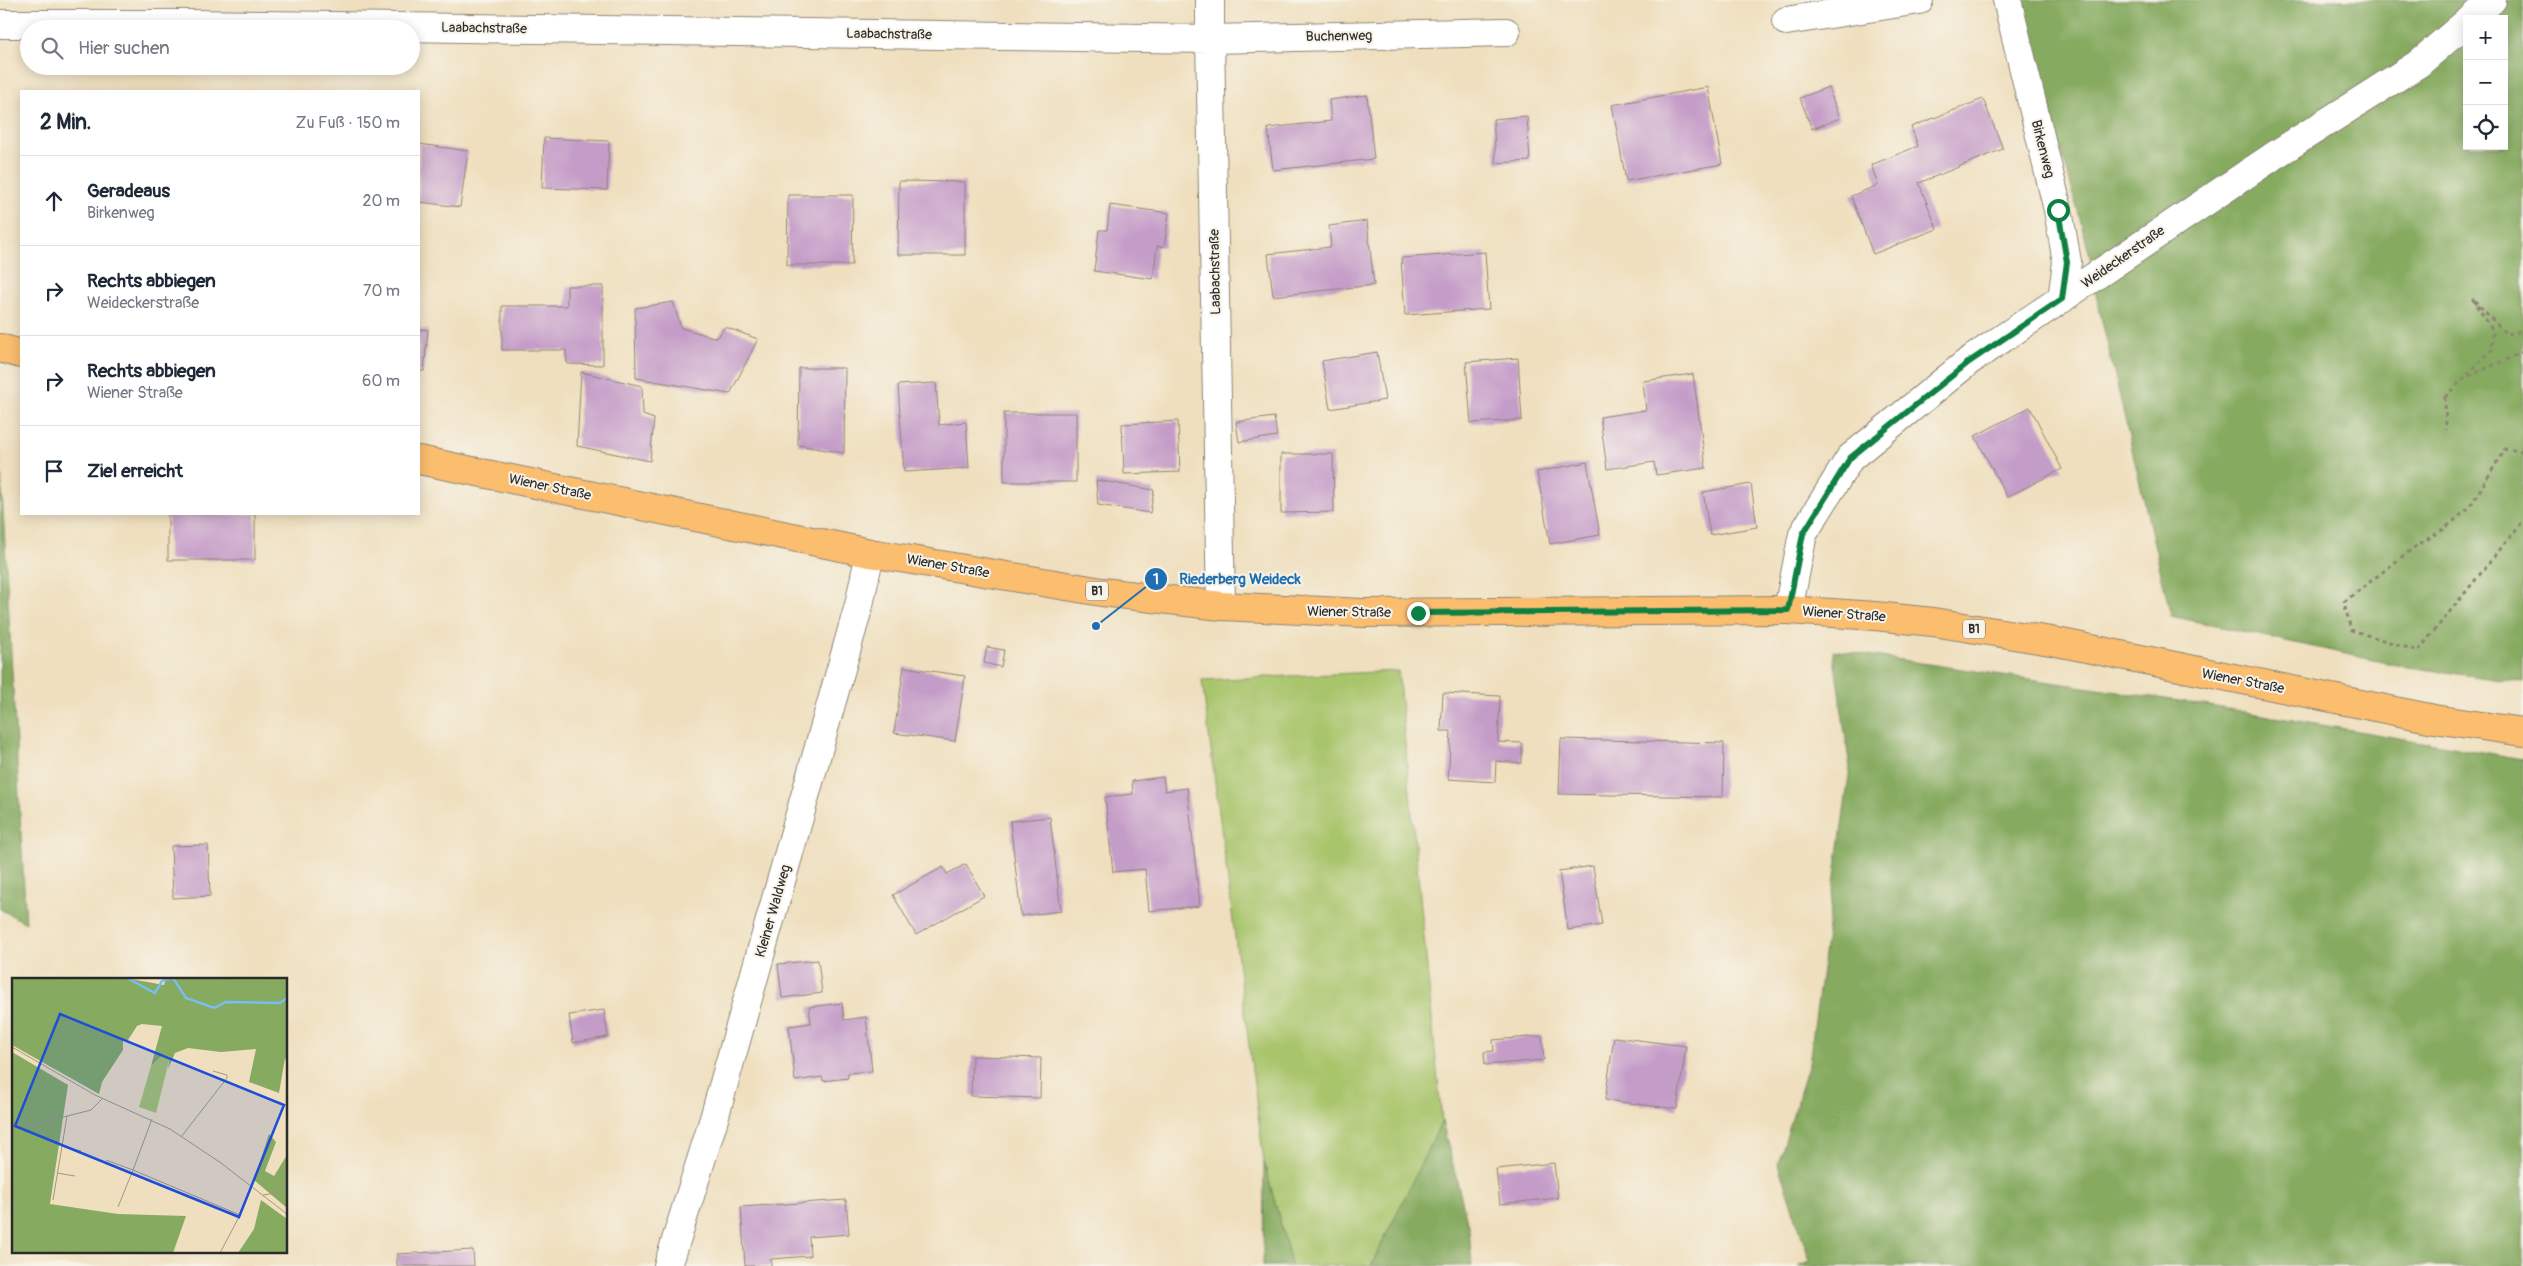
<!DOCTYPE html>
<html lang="de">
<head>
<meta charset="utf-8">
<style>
	:root { --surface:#fff; --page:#f2f2f3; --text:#1f2937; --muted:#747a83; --line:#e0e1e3 }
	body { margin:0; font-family:Pangolin,sans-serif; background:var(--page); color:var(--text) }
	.controls { position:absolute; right:15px; top:15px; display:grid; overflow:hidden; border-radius:0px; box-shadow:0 2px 12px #0003 }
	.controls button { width:45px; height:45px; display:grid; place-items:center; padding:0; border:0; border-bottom:1px solid var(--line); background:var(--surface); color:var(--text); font:25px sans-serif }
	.stop { position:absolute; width:15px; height:15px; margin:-11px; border:4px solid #0b8043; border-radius:50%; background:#fff }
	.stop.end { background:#0b8043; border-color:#fff; box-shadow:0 1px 5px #0008 }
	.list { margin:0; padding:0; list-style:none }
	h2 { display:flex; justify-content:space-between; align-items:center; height:65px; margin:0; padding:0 20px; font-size:21px }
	h2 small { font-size:16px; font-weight:400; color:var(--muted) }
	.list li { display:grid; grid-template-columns:32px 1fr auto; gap:15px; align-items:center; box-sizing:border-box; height:90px; padding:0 20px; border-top:1px solid var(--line) }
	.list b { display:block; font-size:19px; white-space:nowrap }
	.list p { margin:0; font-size:16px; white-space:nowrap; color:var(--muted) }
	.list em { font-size:16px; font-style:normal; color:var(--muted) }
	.icon { flex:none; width:28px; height:28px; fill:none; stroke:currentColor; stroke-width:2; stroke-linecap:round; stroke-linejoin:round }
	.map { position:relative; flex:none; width:2523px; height:1266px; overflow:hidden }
	.search { position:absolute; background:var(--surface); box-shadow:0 2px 12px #0003; left:20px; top:20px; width:400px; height:55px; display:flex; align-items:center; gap:12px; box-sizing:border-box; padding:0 18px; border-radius:28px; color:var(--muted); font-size:19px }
	.panel { position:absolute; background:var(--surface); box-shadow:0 2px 12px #0003; left:20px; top:90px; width:400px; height:425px; border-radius:0px }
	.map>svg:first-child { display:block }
	.green { fill:#a9c56c; stroke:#6a784c }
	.forest { fill:#86aa60; stroke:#586a46; fill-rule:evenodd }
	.building { fill:#c49cc8 }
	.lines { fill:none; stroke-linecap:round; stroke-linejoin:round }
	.minor-casing { stroke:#8d8574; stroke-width:30 }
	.major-casing { stroke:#8d8574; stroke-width:30 }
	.path { stroke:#8d8574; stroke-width:3; stroke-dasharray:4 4; stroke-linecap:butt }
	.minor { stroke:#fff; stroke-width:28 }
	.major { stroke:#fbbd6e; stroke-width:28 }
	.route { stroke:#0b8043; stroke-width:6 }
	.labels { text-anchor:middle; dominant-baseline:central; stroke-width:4; stroke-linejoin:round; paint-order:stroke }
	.shield { fill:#f7f3e8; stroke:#686764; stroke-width:1 }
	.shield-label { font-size:12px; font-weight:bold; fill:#2b2b2b }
	.street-label { font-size:14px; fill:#2b2b2b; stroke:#f7f3e8 }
	.inset-river { fill:none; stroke:#79bef0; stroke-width:2.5 }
	.inset-road { fill:none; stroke:#a19783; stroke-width:1 }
	.view { fill:#1d4ed8; fill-opacity:0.15; stroke:#1d4ed8; stroke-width:2.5 }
	.inset-edge { fill:none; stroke:#2b2b2b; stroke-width:2.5 }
	.leader { fill:none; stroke:#1f6fb2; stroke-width:2 }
	.callout-dot { fill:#1f6fb2; stroke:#f7f3e8; stroke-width:2 }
	.mark-label { font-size:15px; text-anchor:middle; font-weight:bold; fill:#fff }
	.callout-label { font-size:15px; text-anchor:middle; font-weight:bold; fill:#1f6fb2; stroke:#f7f3e8; stroke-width:4; stroke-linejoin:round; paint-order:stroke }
</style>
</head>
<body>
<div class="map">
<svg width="2523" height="1266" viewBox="0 0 2523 1266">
	<rect width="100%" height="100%" fill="#f7f3e8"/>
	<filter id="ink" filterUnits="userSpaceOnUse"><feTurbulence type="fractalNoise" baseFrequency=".02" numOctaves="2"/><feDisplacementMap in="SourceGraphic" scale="10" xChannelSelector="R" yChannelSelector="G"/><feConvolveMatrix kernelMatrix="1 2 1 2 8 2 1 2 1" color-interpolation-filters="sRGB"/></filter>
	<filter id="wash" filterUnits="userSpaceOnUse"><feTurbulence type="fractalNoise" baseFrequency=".0096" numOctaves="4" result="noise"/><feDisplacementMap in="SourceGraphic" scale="20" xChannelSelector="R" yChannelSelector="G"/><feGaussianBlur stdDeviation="1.12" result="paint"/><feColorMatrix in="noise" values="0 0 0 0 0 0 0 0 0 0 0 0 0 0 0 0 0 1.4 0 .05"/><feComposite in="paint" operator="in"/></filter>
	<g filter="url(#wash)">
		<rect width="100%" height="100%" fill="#efdfbe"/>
		<path class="green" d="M1398,671L1442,1121L1371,1266H1292L1264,1162L1202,680Z"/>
		<path class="forest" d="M2021,0H2523V683L2401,666L2171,616L2096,295L2090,256ZM2467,19H2504V146H2467Z
			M0,455L26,923L0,909Z
			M1833,650L2186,702L2523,759V1266H1798L1810,1261L1778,1164L1809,1063L1850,768Z
			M1442,1121L1469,1229L1472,1266H1371Z
			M1264,1162L1292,1266H1263Z"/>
		<g id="blocks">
			<path class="building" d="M1708,87L1722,164L1626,181L1612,105Z
				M1828,87L1840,118L1812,129L1800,98Z
				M1367,95L1374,159L1273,170L1268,128L1331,121L1329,100Z
				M1983,99L2003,149L1919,183L1937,229L1873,254L1851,196L1878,185L1871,165L1918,146L1911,127Z
				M1527,116L1530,161L1496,163L1493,119Z
				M544,138L609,141L607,190L542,188Z
				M419,144L468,151L460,207L419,202Z
				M899,181L965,182V255H898Z
				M788,195H853L852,265H787Z
				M1110,205L1169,213L1164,247L1157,246L1153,279L1094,271L1099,230H1107Z
				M1367,221L1374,285L1273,296L1268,254L1331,247L1329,226Z
				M1485,252L1489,309L1405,315L1401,258Z
				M567,286H603V365L567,364L566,350H502V306H567Z
				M673,302L681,328L717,338L725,327L758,339L730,394L636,378L635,308Z
				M419,329L428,330L424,371H419Z
				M1377,352L1385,400L1330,409L1322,361Z
				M1518,358L1522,420L1471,423L1466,362Z
				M799,368H845L844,453L798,445Z
				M581,372L642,386L643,415L654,419L650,461L577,446Z
				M1693,374L1706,468L1656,475L1654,462L1607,469L1600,417L1646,410L1643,381Z
				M936,383L939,425L966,422L969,468L904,472L898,385Z
				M2030,407L2062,469L2007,497L1975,436Z
				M1004,413H1076V482H1004Z
				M1274,417L1277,436L1239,442L1236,422Z
				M1178,421L1180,472L1124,474L1122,424Z
				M1281,454H1333L1334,512L1281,513Z
				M1587,462L1600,535L1550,544L1537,472Z
				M1096,480L1154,490L1150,513L1098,505Z
				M1751,484L1757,527L1710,535L1703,492Z
				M168,514H255V560H168Z
				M987,647L1004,650L1001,667L984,663Z
				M904,667L965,676L955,741L894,733Z
				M1443,693L1500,696L1498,742L1522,743V763L1496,761L1495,782L1448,779L1451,731H1441Z
				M1561,739L1724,743L1723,797L1559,794Z
				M1163,777L1165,791L1187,788L1200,906L1149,911L1145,869L1113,872L1105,797L1133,794L1132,781Z
				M1050,817L1061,911L1021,916L1010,821Z
				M208,845L210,896L173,898L171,846Z
				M966,864L984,896L916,935L893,895L943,867L947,874Z
				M1593,866L1602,925L1568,930L1559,871Z
				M818,960L822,993L782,998L778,964Z
				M842,1003L844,1020L866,1017L872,1071L848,1073V1078L823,1081L822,1077L795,1081L789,1026L811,1023L809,1007Z
				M604,1010L608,1037L573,1043L569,1015Z
				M1542,1036L1544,1060L1485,1065L1484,1052L1494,1051L1493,1040Z
				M1614,1037L1686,1046L1677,1109L1605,1100Z
				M972,1056L1041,1058L1040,1098L971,1096Z
				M1554,1163L1558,1198L1500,1204L1496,1169Z
				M846,1200L849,1234L809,1237L810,1256L771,1259V1266H745L741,1207Z
				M473,1250L474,1266H397V1254Z"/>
		</g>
	</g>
	<g filter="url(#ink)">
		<use href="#blocks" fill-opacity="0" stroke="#8d8574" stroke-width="1"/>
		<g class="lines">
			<g class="minor-casing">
				<path id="minor" d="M1210,0V39L1506,32
					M2007,0L2058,210L2067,262L2062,299
					M2471,19L2492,0
					M1786,21L1919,0
					M0,24H190L1210,39L1221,606
					M1788,610L1803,534L1850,458L1969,361L2278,153L2418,64L2467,22
					M668,1266L713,1122L859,605L870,553"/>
			</g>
			<g class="major-casing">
				<path id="major" d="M0,348L21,354
					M419,460L870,553L1102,592L1221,606L1363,613L1788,610L1875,616L1933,622L2057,642L2434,719L2523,732"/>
			</g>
			<path class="path" d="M2469,376L2523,352
				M2445,397L2492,350L2493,331L2472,298L2506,334L2523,331
				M2445,397L2446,430
				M2523,451L2505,449L2469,508L2444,529L2416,546L2344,602L2351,630L2418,651L2523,521"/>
			<use href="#minor" class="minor"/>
			<use href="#major" class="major"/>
		</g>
	</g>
	<g class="lines" filter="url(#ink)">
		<path class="route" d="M1418,613L1788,610L1803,534L1850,458L1969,362L2062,299L2067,262L2058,210"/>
	</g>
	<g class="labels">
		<g class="shield">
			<rect x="1086" y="581.5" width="22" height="19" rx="4"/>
			<rect x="1963" y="619.5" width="22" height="19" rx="4"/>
		</g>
		<g class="shield-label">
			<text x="1097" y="591">B1</text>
			<text x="1974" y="629">B1</text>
		</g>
		<g class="street-label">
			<text transform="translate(484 28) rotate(1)">Laabachstraße</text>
			<text transform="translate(889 34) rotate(1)">Laabachstraße</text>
			<text transform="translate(1339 36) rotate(-1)">Buchenweg</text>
			<text transform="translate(2043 149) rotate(76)">Birkenweg</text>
			<text transform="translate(2123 257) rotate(-35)">Weideckerstraße</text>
			<text transform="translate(1215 272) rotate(-91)">Laabachstraße</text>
			<text transform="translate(550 487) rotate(12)">Wiener Straße</text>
			<text transform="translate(948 566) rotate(10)">Wiener Straße</text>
			<text transform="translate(1349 612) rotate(1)">Wiener Straße</text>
			<text transform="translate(1844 614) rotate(4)">Wiener Straße</text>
			<text transform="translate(2243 681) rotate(11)">Wiener Straße</text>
			<text transform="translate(773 911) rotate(-74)">Kleiner Waldweg</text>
		</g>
	</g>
	<g transform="translate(12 978)">
		<rect width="275" height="275" fill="#efdfbe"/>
		<path d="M151,77L158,79L144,135L127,129L139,88Z" fill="#a9c56c"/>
		<path d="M0,0H113L152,7L154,0H275V84L273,80L267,115L237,104L244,71L209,74L176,70L163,75L156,91L158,79L151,77L139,88L150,48L130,46L125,48L116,62H111V72L90,104L87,116L0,67ZM0,74L56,107L38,226L106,236L174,238L161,275H0ZM257,156L264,164L253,193L262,198L275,177V230L242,202ZM249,222L275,241V275H226L242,251Z" fill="#86aa60"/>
		<path class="inset-river" d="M115,0L143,15L150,3L160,0M161,0L174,20L202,30L214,24L268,25L275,20"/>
		<path class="inset-road" d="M0,69L83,117L158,151L209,185L275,236M140,141L121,192L228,237L208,275M0,152L79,132L90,121M169,159L215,100V97L201,93M49,168L69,173M94,182L121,192L106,229M45,195L63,198M251,217L270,214L275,194M41,222L55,138"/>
		<path class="view" d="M48,36L272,127L227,239L3,148Z"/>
		<rect width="275" height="275" class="inset-edge"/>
	</g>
	<path class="leader" d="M1096 626L1156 579"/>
	<g class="callout-dot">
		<circle cx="1096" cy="626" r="5"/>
		<circle cx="1156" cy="579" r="12"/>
	</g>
	<g class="mark-label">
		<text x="1156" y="584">1</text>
	</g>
	<g class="callout-label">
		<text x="1240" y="584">Riederberg Weideck</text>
	</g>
</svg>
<div class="controls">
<button>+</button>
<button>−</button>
<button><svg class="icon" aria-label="locate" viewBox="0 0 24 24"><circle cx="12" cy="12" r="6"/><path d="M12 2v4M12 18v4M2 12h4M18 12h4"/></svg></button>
</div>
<div class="stop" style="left:2058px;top:210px"></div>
<div class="stop end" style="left:1418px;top:613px"></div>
<div class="search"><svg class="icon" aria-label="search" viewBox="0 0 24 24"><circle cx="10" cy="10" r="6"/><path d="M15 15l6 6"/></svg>Hier suchen</div>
<section class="panel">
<h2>2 Min.<small>Zu Fuß · 150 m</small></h2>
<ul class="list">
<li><svg class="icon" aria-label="ahead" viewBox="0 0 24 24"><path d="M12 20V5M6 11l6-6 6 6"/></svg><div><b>Geradeaus</b><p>Birkenweg</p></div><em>20 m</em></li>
<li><svg class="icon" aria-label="right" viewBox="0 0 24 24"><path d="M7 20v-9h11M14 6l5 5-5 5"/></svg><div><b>Rechts abbiegen</b><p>Weideckerstraße</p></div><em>70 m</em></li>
<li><svg class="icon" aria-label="right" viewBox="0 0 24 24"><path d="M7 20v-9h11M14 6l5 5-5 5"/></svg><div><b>Rechts abbiegen</b><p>Wiener Straße</p></div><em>60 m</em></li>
<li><svg class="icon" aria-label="arrive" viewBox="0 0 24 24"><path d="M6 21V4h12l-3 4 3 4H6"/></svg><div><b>Ziel erreicht</b></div></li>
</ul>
</section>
</div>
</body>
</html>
